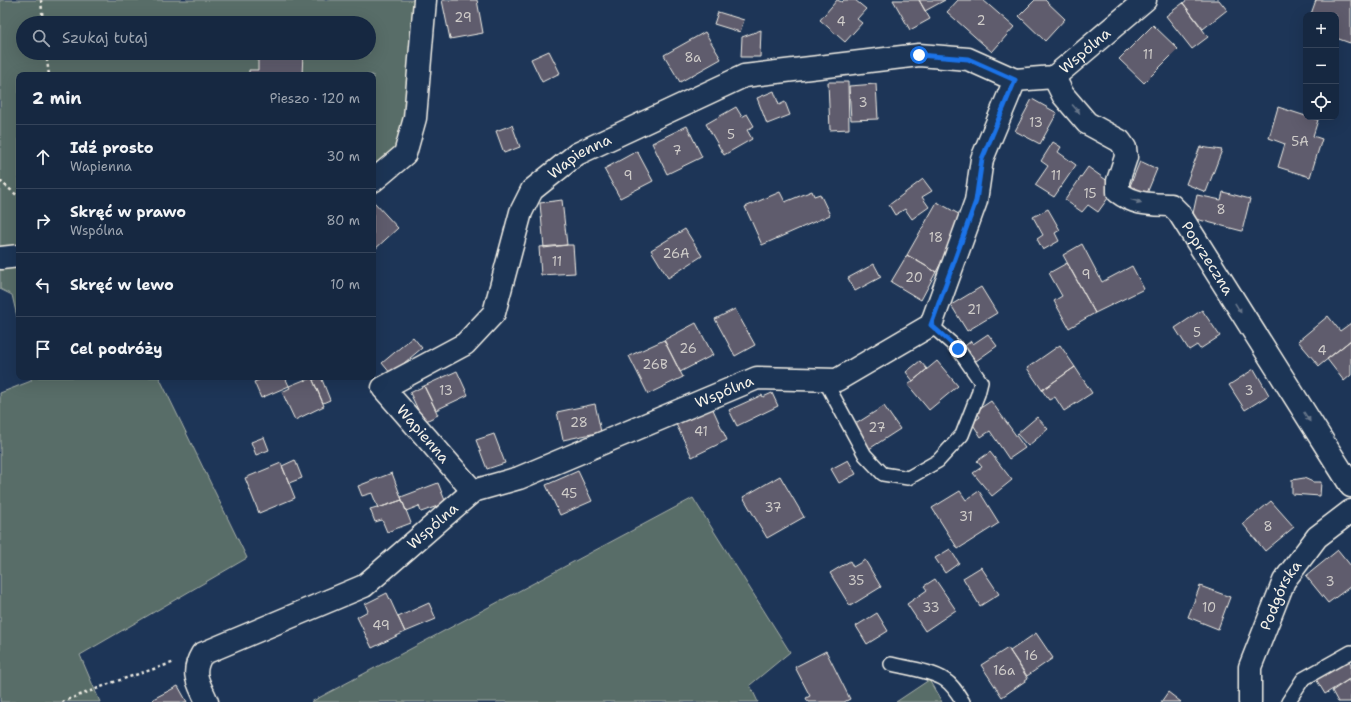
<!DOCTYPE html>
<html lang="pl">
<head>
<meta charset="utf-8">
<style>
	:root { --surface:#162841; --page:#23344c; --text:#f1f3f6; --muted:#9ea6b1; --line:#35445a }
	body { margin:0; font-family:"Shantell Sans",sans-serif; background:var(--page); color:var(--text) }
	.controls { position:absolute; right:12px; top:12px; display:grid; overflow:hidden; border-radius:8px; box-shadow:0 4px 16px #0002 }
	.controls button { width:36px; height:36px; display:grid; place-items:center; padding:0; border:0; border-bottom:1px solid var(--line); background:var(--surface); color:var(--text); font:20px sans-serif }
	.stop { position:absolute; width:12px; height:12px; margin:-9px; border:3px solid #1a73e8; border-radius:50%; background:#fff }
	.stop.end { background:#1a73e8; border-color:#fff; box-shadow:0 1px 4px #0008 }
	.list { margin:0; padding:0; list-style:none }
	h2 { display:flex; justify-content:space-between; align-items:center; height:52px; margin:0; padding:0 16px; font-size:17px }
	h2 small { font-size:13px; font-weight:400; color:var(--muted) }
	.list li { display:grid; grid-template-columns:26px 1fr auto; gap:12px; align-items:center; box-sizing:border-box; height:64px; padding:0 16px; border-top:1px solid var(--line) }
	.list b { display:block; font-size:15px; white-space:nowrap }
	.list p { margin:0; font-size:13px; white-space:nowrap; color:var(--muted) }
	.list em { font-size:13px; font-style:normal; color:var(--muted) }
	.icon { flex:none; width:22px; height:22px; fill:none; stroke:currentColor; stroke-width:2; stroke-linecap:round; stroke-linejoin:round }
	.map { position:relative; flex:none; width:1351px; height:702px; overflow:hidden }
	.search { position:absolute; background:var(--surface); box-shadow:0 4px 16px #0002; left:16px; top:16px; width:360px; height:44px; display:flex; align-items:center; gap:10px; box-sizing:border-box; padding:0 14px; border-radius:22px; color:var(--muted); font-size:15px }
	.panel { position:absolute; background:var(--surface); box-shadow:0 4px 16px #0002; left:16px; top:72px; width:360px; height:308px; border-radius:8px }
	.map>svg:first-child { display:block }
	.green { fill:#596d68; stroke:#a6afa8; fill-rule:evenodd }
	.building { fill:#5f5b6d; stroke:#f4f1e8 }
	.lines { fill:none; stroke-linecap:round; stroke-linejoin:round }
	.service-casing { stroke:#f4f1e8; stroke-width:16 }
	.minor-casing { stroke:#f4f1e8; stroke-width:25 }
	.path { stroke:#f4f1e8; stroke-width:2.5; stroke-dasharray:3 3; stroke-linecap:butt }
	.service { stroke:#1d3557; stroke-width:13 }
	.minor { stroke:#1d3557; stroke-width:22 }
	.oneway { fill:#68778a }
	.route { stroke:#1a73e8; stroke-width:5 }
	.labels { text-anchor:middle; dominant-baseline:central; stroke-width:4; stroke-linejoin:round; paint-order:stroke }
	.number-label { font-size:13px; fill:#cfccc9 }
	.street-label { font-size:15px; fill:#f4f1e8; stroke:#1d3557 }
</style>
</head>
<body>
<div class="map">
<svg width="1351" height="702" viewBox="0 0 1351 702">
	<rect width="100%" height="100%" fill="#1d3557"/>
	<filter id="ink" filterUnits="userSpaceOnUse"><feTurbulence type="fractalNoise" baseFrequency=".025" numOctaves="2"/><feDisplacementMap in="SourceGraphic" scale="8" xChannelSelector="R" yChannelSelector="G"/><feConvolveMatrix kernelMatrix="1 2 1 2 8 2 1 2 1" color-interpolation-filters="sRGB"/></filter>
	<g filter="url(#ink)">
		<path class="green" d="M0,0H425L415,118L373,181V75H19V255L0,257ZM23,23H369V53H23Z
			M19,256V325L12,295L0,289V258Z
			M31,377H159L247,558L80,655L100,702H0V393L31,381Z
			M693,498L790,652L750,685L758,702H311Z
			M929,680L942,702H896Z"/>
		<path class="building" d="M442,0H477L483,33L450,39Z
			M837,0L842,2L844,0H855L866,9L857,19L862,23L845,42L820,20Z
			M893,0H919L930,19L910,30Z
			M919,0H945L925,11Z
			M958,0H983L1014,27L992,52L947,12Z
			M1035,0H1045L1065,19L1045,41L1019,16Z
			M1187,0H1219L1227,10L1203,29L1183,3Z
			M1316,0H1351V40L1350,43L1336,38V15H1315L1311,14Z
			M1183,3L1208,37L1192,49L1166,16Z
			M718,12L744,20L740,32L714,24Z
			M1153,25L1178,49L1144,83L1119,59Z
			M761,30L760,57H741L742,37Z
			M705,32L721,59L680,82L664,55Z
			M549,51L560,73L542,82L531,59Z
			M258,53H303L302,75H249V70H258Z
			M828,82H848L849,129L830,130Z
			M876,84L878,119L851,120L849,86Z
			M774,91L779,105L785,102L790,115L767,124L757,98Z
			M1032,99L1057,113L1040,144L1015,131Z
			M736,107L742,117L747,114L754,126L747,130L752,139L724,155L706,124Z
			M1278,107L1318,120L1313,136L1322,139L1310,177L1278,167L1285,144L1269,138Z
			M512,125L520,147L504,153L496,131Z
			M687,126L702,157L667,174L652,143Z
			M1053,142L1061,147L1058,152L1076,165L1054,197L1035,185L1048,166L1041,161Z
			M1200,147L1222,150L1206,192L1186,184Z
			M637,151L653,181L620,198L604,169Z
			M1140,161L1157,169L1145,198L1128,191Z
			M1088,167L1116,187L1098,212L1088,205L1082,212L1065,200Z
			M923,179L932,191L922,197L929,207L912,219L905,209L895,215L889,205Z
			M812,191L814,196L820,194L830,215L762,245L745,207L780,192L785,202Z
			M1223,192L1250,199L1242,231L1192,218L1197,195L1221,200Z
			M562,200L567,245L544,248L540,203Z
			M374,202L398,228L373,251V203Z
			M937,202L966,218L936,272L907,255Z
			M1048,209L1060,230L1055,233L1059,241L1043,250L1037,239L1043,235L1033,217Z
			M685,229L702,256L668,278L651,250Z
			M1082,244L1102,282L1132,266L1144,289L1095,313L1063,255Z
			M567,245H573L575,273L541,275L539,247Z
			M907,255L936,272L921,300L891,282Z
			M1067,263L1095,313L1069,328L1054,301L1062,296L1049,273Z
			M874,264L881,277L855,291L848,278Z
			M981,287L997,313L967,331L951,305Z
			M735,309L755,345L735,356L715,319Z
			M1202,310L1220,336L1200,349L1197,345L1189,350L1175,328Z
			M1328,316L1340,331L1351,323V340L1319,366L1298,341Z
			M696,323L713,355L680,372L664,340Z
			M988,334L997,346L976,361L965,346L971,341L973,344Z
			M413,337L422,348L391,374L382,363Z
			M664,340L683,377L648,394L629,356Z
			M1351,340V375L1344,381L1327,359Z
			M1060,345L1075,367L1042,390L1027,368Z
			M920,361L927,369L913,381L906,372Z
			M937,361L958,386L929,410L908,385Z
			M1075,367L1092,393L1064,411L1055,397L1049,400L1042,390Z
			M1254,369L1269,395L1245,410L1229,385Z
			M457,371L468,395L436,410L424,386Z
			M266,377H285L289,386L261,398L254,382Z
			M321,377L330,400L323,403L313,380Z
			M312,378L324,406L295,420L282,392L290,388L289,386L304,380L305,381Z
			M424,386L438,415L424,422L410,393Z
			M772,393L778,406L737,426L729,410L762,395L763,397Z
			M991,401L1025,448L1009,459L990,431L981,437L972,423L980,417L976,411Z
			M595,404L601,432L563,440L557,412Z
			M711,405L727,440L692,457L675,422Z
			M884,406L900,429L869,449L854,425Z
			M1037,417L1048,429L1028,446L1017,434Z
			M494,434L505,463L487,469L476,440Z
			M264,437L269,450L256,455L251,442Z
			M990,452L1012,480L992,496L973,473L982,467L977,461Z
			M295,460L302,478L289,483L282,466Z
			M848,460L856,474L839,483L831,469Z
			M281,463L295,498L259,513L245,478Z
			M578,471L592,501L560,515L546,485Z
			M392,473L402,500L378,508L372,493L362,496L358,486Z
			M780,476L804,517L767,538L743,497Z
			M1304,478L1313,482H1321L1320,496L1292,494V480Z
			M438,483L446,503L421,512L419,506L406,511L401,497Z
			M960,491L966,500L979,491L999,523L958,549L932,508Z
			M402,500L411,523L387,532L382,520L375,522L370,509L377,507L378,508Z
			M1271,501L1294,527L1265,551L1243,524Z
			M950,549L959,563L945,573L935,558Z
			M1338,550L1351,566V586L1328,603L1306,576Z
			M865,560L881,587L850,606L830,573L850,561L853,567Z
			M981,567L999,594L980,606L963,578Z
			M935,579L956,610L925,631L907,604L927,590L924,586Z
			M1200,586L1230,597L1218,629L1188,617Z
			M387,593L405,632L372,648L357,617L368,611L365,604Z
			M429,603L436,619L405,632L398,617Z
			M877,613L888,631L867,644L856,626Z
			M1036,633L1053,658L1027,676L1010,651Z
			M1008,648L1028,679L1002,697L981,665Z
			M826,651L850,699L844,702H808L806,698L810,696L795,667Z
			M1348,659L1351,664V678L1325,694L1316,679Z
			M1348,680L1351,684V702H1338L1332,691Z
			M178,686L187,702H154L153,699Z
			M1168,692L1181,702H1161Z"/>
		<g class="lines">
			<g class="service-casing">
				<path id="service" d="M824,379L865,455L883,474L908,478L938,461L962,435L978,394L981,382L958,349L931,325
					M891,664C907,668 932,671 945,680C953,685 958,694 963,702
					M1288,702L1303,679L1351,652"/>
			</g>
			<g class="minor-casing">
				<g id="minor">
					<path id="s1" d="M1054,77L1063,95L1087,123L1120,141L1125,148L1126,157L1118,181V192C1135,205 1150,204 1171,205L1179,213L1351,486"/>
					<path d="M373,181L405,154L415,118L425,0"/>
					<path d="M1,258L19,256"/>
					<path id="s2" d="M473,491L383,388L465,344L494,313L521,212L532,190L577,154L744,76L919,55L968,59L1015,80"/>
					<path id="s3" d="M207,702C199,683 190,674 202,654L364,586L473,491L519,478L757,378L837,380L931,325L976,201L982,159L1015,80L1054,77L1145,0"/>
					<path id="s4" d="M1250,702V667L1284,581L1317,537L1351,511"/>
				</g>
			</g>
			<path class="path" d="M41,0L43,23
				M46,53L49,75
				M0,181L19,197
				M62,702L114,682L175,662"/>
			<use href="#service" class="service"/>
			<use href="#minor" class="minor"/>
		</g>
		<defs><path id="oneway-solid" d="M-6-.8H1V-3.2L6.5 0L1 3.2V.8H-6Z"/></defs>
		<g class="oneway">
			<use href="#oneway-solid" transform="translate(1076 109) rotate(49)"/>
			<use href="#oneway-solid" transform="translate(1136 201) rotate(18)"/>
			<use href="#oneway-solid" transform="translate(1238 308) rotate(58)"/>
			<use href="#oneway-solid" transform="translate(1307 417) rotate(57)"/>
		</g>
	</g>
	<g class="lines" filter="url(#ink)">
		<path class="route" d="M919,55L968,59L1015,80L982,159L976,201L931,325L958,349"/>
	</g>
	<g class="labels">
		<g class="number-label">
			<text x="463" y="17">29</text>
			<text x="981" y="20">2</text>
			<text x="841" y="21">4</text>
			<text x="1148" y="54">11</text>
			<text x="693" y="57">8a</text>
			<text x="863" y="102">3</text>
			<text x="1036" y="122">13</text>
			<text x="731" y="134">5</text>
			<text x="1300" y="141">5A</text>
			<text x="677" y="150">7</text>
			<text x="628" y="175">9</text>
			<text x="1056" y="175">11</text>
			<text x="1090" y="193">15</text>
			<text x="1221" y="209">8</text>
			<text x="936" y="237">18</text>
			<text x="676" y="253">26A</text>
			<text x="557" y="261">11</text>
			<text x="1086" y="274">9</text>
			<text x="914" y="277">20</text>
			<text x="974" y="309">21</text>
			<text x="1197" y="332">5</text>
			<text x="688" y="348">26</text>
			<text x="1322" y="350">4</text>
			<text x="655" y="364">26B</text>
			<text x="446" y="390">13</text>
			<text x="1249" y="390">3</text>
			<text x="579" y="422">28</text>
			<text x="877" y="427">27</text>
			<text x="701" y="431">41</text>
			<text x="569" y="493">45</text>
			<text x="773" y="507">37</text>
			<text x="966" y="516">31</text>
			<text x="1268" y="526">8</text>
			<text x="856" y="580">35</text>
			<text x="1330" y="581">3</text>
			<text x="931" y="607">33</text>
			<text x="1209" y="607">10</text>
			<text x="381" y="625">49</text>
			<text x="1031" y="655">16</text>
			<text x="1004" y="670">16a</text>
		</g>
		<g class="street-label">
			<text stroke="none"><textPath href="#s3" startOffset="1206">Wspólna</textPath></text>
			<text stroke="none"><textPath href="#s2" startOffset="460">Wapienna</textPath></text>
			<text stroke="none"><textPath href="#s1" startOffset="269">Poprzeczna</textPath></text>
			<text stroke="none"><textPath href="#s3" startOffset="642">Wspólna</textPath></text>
			<text transform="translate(423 434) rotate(49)">Wapienna</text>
			<text stroke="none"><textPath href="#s3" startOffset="318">Wspólna</textPath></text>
			<text stroke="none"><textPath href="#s4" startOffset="113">Podgórska</textPath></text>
		</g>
	</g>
</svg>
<div class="controls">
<button>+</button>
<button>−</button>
<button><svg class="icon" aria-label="locate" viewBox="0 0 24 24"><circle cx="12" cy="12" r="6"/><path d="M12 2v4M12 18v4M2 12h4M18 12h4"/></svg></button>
</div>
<div class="stop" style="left:919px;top:55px"></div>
<div class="stop end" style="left:958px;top:349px"></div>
<div class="search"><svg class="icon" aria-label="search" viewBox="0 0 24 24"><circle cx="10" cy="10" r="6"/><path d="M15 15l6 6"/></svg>Szukaj tutaj</div>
<section class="panel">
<h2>2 min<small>Pieszo · 120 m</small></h2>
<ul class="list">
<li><svg class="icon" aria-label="ahead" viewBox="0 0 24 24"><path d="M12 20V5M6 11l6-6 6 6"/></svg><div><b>Idź prosto</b><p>Wapienna</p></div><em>30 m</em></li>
<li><svg class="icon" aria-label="right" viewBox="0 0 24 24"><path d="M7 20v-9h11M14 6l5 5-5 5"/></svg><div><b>Skręć w prawo</b><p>Wspólna</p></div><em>80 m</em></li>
<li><svg class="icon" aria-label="left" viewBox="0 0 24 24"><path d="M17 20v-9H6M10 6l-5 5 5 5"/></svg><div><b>Skręć w lewo</b></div><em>10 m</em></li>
<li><svg class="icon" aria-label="arrive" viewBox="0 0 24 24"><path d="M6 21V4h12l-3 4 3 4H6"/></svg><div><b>Cel podróży</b></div></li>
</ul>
</section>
</div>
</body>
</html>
